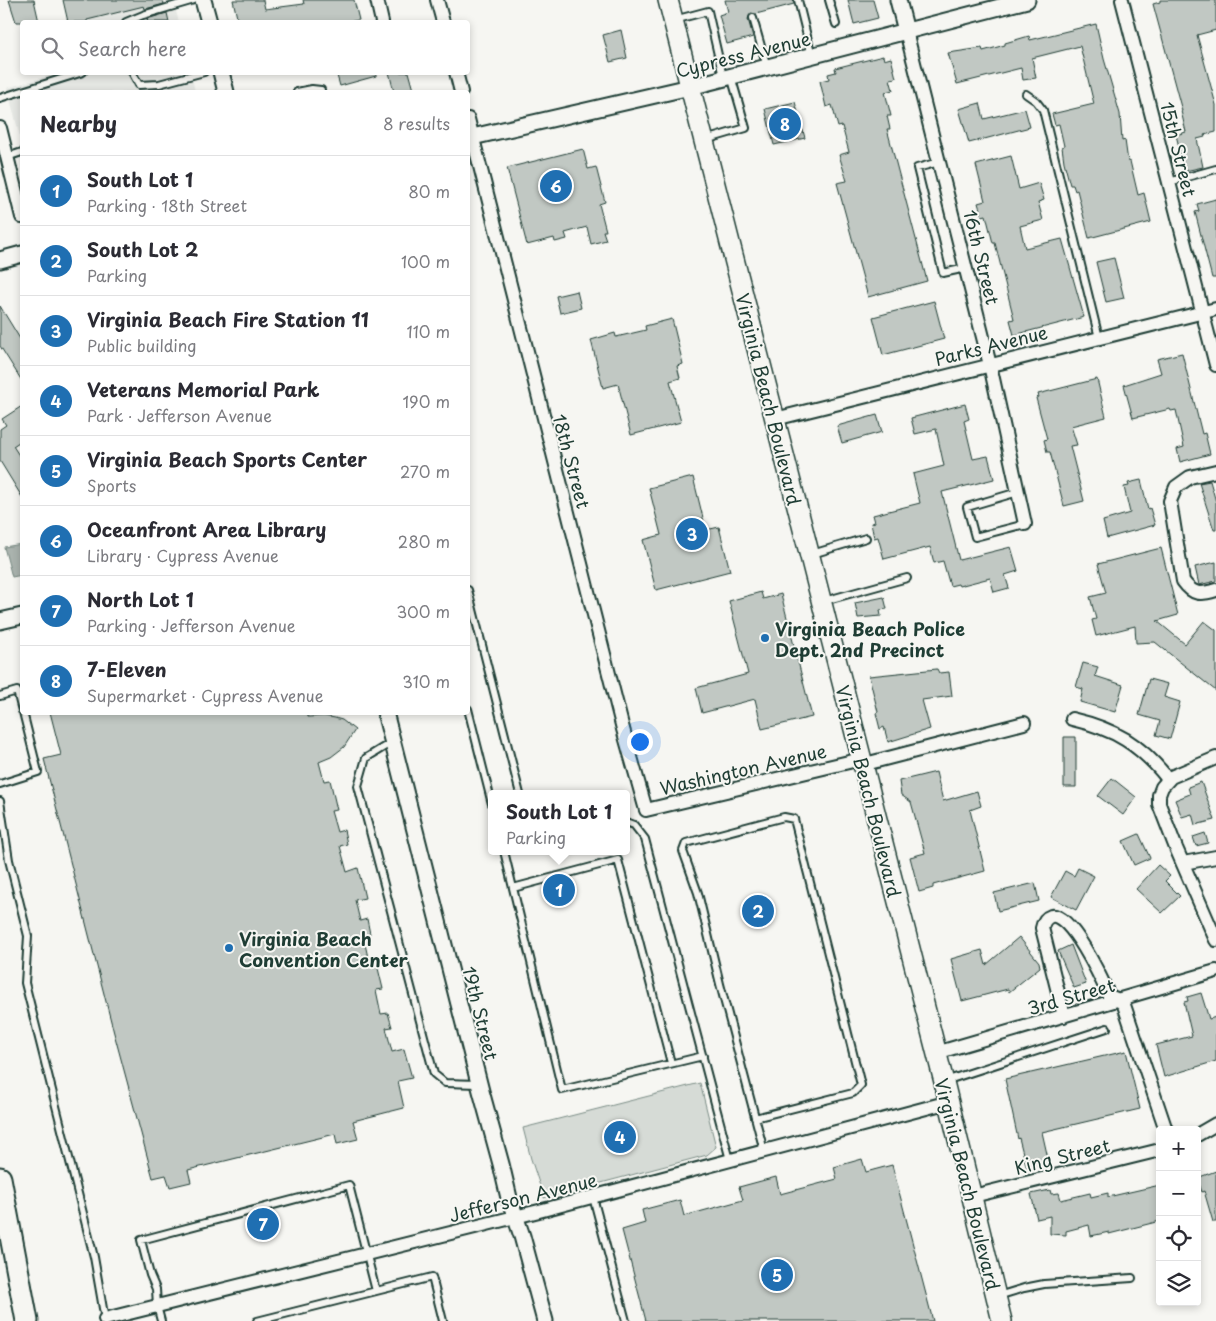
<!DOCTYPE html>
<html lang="en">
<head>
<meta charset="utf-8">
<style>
	:root { --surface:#fff; --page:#f2f2f3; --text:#2b2b33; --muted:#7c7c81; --line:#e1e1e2; --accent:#1f6fb2 }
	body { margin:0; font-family:"Playpen Sans",sans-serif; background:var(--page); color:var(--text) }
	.controls { position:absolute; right:15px; bottom:15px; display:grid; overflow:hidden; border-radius:5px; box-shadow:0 2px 8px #0003 }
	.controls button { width:45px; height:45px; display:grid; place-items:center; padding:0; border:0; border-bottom:1px solid var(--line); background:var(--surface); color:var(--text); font:25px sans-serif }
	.you { position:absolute; left:639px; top:741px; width:18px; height:18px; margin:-12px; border:4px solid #fff; border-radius:50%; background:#1a73e8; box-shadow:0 0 0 8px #1a73e833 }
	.badge { display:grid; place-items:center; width:32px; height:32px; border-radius:50%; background:var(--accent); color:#fff; font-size:16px; font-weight:700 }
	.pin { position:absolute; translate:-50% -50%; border:2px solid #fff; box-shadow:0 1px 5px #0006 }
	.popup { position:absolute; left:488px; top:790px; width:142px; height:65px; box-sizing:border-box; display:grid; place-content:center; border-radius:5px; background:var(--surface); filter:drop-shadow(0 1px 4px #0005); font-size:16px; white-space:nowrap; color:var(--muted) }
	.popup b { font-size:19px; color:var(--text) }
	.popup::after { content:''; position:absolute; left:50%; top:100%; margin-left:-10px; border:10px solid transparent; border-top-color:var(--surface) }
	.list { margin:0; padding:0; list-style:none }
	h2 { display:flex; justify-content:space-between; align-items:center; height:65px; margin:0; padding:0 20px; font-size:21px }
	h2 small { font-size:16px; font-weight:400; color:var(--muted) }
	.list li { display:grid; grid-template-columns:32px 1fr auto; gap:15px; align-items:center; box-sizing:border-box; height:70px; padding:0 20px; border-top:1px solid var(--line) }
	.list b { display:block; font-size:19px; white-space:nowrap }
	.list p { margin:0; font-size:16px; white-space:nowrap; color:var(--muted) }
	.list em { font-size:16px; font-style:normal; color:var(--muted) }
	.icon { flex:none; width:28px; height:28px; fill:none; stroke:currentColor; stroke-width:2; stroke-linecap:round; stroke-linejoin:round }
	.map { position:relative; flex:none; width:1216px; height:1321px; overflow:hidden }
	.search { position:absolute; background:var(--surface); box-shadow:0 2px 8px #0003; left:20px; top:20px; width:450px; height:55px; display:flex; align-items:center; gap:12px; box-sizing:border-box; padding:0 18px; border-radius:5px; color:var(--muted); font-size:19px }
	.panel { position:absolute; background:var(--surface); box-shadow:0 2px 8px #0003; left:20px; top:90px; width:450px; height:625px; border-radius:5px }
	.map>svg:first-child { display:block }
	.built { fill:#e6e8e4 }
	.green { fill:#d6dbd6; stroke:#7a8c85 }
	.water { fill:#aab3ae; stroke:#72847d }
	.building { fill:#c1c8c3; stroke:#1f3d34 }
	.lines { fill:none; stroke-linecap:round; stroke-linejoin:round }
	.service-casing { stroke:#1f3d34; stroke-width:10 }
	.minor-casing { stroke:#1f3d34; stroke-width:16 }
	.tertiary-casing { stroke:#1f3d34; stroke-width:19 }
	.primary-casing { stroke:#1f3d34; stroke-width:22 }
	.motorway-casing { stroke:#1f3d34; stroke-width:25 }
	.service { stroke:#f6f6f2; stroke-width:6 }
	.minor { stroke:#f6f6f2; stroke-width:12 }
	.tertiary { stroke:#f6f6f2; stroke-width:15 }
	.primary { stroke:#f6f6f2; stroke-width:19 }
	.motorway { stroke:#f6f6f2; stroke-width:21 }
	.poi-dot { fill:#1f6fb2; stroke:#f6f6f2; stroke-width:2 }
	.labels { text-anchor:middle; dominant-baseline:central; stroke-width:4; stroke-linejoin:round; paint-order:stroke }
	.street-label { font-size:18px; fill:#1f3d34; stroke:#f6f6f2 }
	.poi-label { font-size:18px; font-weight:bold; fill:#1f3d34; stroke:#f6f6f2; text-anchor:start }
</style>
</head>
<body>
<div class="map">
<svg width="1216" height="1321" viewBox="0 0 1216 1321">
	<rect width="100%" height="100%" fill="#f6f6f2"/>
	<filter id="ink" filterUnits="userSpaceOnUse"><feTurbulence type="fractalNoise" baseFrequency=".02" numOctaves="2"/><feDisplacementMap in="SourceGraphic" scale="10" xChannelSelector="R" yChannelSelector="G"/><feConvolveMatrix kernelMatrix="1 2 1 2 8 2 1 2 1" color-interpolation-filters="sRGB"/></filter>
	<g filter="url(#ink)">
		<path class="built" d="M84,0H173L179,22H90Z
			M191,72L195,92H22V144L7,88L58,73Z"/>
		<path class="green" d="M700,1083L716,1147L707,1155L544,1198L531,1159L523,1128Z"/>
		<path class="water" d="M22,544V575L12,577L4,547Z"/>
		<path class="building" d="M9,0H34L39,22H16Z
			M63,0H163L164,4L145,9L144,6L87,20V22H68Z
			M233,0H263L265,9L304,4L303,0H354L359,20L348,22H238Z
			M725,0H793L794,4L756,14L751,13L748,19L753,37L727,44L719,15L728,12Z
			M848,0H873L878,18L854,24Z
			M1160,0H1216V30L1197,35L1216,105V132L1204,135L1205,137L1197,139L1203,167L1185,171L1176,135L1186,132L1181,111H1182L1153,4L1160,2Z
			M167,13L169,22H148L147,19Z
			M1096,24L1104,59L1120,114L1122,141L1125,140L1128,162L1130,161L1138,195L1144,193L1151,222L1089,238L1077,190L1075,191L1073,185H1070L1064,162L1062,147L1064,146L1059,124L1055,125L1052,114L1094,104L1080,46L1032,58L1036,78L1023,80L1021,68L957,84L948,53L982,48L983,51L1005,45V43L1029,36L1030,40Z
			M621,30L627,58L610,62L603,35Z
			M883,56L884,60L891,58L896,78L890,79L893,90L885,92L891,116H887L890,129H887L927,281L868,297L837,183L847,181L839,155L849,152L842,126L838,127L832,105L826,107L820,81L829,79L828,74L836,72L835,68Z
			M336,72H376V76L340,86Z
			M389,72H409L414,90L411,91V92H394Z
			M795,102L805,138L774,145L765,109Z
			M980,103L984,119L1025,109L1030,127L969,143L959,109Z
			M583,149L588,169L596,167L605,202L599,204L606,231H603L606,240L591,244L587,227L565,233L567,239L555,242L554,238L527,245L507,168Z
			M1011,156L1019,189L1039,183L1044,200L1038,202L1043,220L1020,226L1025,248L1062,239L1084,317L1014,335L1010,320L1014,319L995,243H993L986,215L982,216L978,203L985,201L976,165Z
			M1216,199V278H1212L1195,212L1199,211L1197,204Z
			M1114,258L1124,298L1106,302L1096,262Z
			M577,291L581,308L560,313L556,296Z
			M934,301L944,339L883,355L873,317Z
			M0,306L22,342V381L0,346Z
			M672,319L683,364L677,366L680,378L670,381L681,422L631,435L618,384L603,388L591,340L615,333L616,337L646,330L645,326Z
			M1182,353L1202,434L1205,433L1210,454L1180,462L1177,449L1184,447L1176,410L1171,411L1170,409L1133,418L1124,385L1161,373L1157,359Z
			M1097,379L1106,417L1071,426L1077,445L1070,446L1084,501L1064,506L1050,452H1047L1044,440L1047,439L1036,398L1039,397L1038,394Z
			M965,404L969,419L964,421L973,459L988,456L994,479L942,492L959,560L1011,547L1018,571L1005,575L1009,588L994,592L990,578L959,586L958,584L950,586L943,561L934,563L930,547L884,559L878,537L874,538L871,523L875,522L873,515L920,503L913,474L944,466L936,429L915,434L911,418Z
			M22,406V440L13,446L22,460V497L0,461V429L6,425L2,419Z
			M877,415L882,432L842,443L837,426Z
			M693,477L706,530L719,527L730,571L656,590L643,540L661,535L649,488Z
			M1141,480L1148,509L1150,508L1155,525L1107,538L1103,521L1130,513L1124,487L1129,486L1128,483Z
			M1210,481L1216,502V530H1214L1199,483Z
			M1161,548L1178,615L1157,621L1185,644L1204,621L1216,630V691L1155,642L1136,643L1135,626L1096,636L1092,620L1096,619L1090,597L1106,593L1098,564Z
			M1216,562V581L1199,585L1195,567Z
			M761,592L763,599L781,594L812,717L762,729L755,699L702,713L696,688L748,674L729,601Z
			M884,597L887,609L880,610L881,616L858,618L855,603Z
			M1083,663L1098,667L1095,676L1123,685L1115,712L1080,702L1083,689L1076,687Z
			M937,669L939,673L949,672L952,696L922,700L930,729L888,742L884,727L880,729L876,713L878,712L869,676Z
			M1149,679L1168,684L1164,697L1180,702L1170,739L1156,735L1160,721L1139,715Z
			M50,712H306L308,717L324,716L335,718L342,720L355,730L344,747L331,757L319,762L324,781L330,780L337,810L331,811L337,832L344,830L347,844L340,846L347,872L358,868L365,898L355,900L360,921L367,919L370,934L363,935L369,962L376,960L383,989L376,990L381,1014L388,1013L392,1027L386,1028L392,1052L404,1049L412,1078L398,1081L404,1108L353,1121L358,1139L337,1144L335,1134L188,1170L191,1182L170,1187L166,1175L153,1178L114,1033L44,759L61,755Z
			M1064,737H1076V787H1064Z
			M936,772L943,801L977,791L981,806L970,810L985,871L933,885V888L919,892L910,857L925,853L911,802L901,795L899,781Z
			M1112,778L1136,797L1123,815L1098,796Z
			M1201,782L1215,820L1195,825L1192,814L1182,817L1175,800L1190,794L1188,787Z
			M1205,833L1208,843L1196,846L1193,837Z
			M1139,834L1150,858L1134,865L1123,841Z
			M1158,865L1170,876L1165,881L1180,896L1162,913L1136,889Z
			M1078,868L1094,876L1076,910L1051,897L1065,871L1074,876Z
			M1035,883L1039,901L998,911L994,893Z
			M1019,937L1039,962L1040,967L1009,992L1008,989L962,1001L951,959L982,950L986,965Z
			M1071,945L1086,984L1074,988L1058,951Z
			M1201,993L1209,1019L1216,1017V1061L1164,1077L1156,1045L1192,1036L1184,1002L1188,1001L1187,997Z
			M1126,1051L1140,1109L1042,1132L1049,1163L1027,1169L1019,1138L1018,1139L1005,1079Z
			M862,1159L866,1172L892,1165L933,1321H646L622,1230L645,1223L642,1210L680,1200L684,1216L743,1200L739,1187L776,1177L780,1194L837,1179L834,1167Z
			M1216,1171V1222H1213L1204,1191L1202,1192L1197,1178Z
			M1160,1185V1221L1109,1234V1232L1091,1236L1089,1225L1066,1231V1235L1050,1234V1216L1037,1219L1031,1194L1050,1190L1051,1194L1059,1193L1061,1200L1090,1193L1091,1197L1108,1193V1197Z"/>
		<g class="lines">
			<g class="service-casing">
				<path id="service" d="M798,0L812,56
					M829,0L836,24
					M753,18L767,67
					M674,20L708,11L723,77
					M126,22L143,15L194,0
					M132,72L139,85L159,84L204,72
					M297,92L312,89L321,90V92
					M1026,94L1036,101L1043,110L1099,338
					M0,98L83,72
					M705,140L746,128L731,76
					M7,157L22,152
					M939,162L917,168L943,273L966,268
					M1169,182L1216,169
					M1018,492L967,507L975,537L1025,524
					M812,554L866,538
					M468,590L520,794
					M824,601L907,578
					M0,696L17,691L22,711
					M468,709L492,804
					M392,742L366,758L358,786L434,1074L445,1083L478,1084
					M0,784L38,772L23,712
					M0,801L9,860L28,936L25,983L94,1257L105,1320
					M626,822L634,825L645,839L730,1160
					M504,851L562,1090L703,1056
					M513,888L618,860L671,1063
					M945,1081L1107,1028
					M755,1118L853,1093L861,1085L794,819L784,817L686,843L683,851L698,893L720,984L764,1151
					M593,1197L626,1321
					M998,1296L1024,1288L1044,1284L1132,1278
					M161,1321L157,1306L156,1289L150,1275L141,1240L349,1185L376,1291
					M257,1321L432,1277L443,1321"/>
			</g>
			<g class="minor-casing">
				<path id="minor" d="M377,0L382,22
					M437,0L443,22
					M1122,0L1216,365
					M906,31L990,365L1025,524
					M456,72L461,92
					M468,119L623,729L646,810L853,761L869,763L1024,723
					M0,128L22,217
					M775,419L1216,309
					M1216,471L1190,477L1176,487L1170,501L1183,581C1193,595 1200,595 1216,590
					M1072,719C1115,729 1140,744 1168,779
					M1216,758L1171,777L1162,787L1159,795V804L1176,848L1216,940
					M1183,863L1216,857
					M1064,1016L1042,928C1043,922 1045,918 1051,916C1070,911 1102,980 1109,996L1119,1000L1124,1005L1166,1130
					M936,1053L1216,971
					M1197,1135L1216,1124
					M973,1196L1160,1150
					M105,1319L539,1211L949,1102"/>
			</g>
			<g class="tertiary-casing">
				<path id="tertiary" d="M203,0L209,22
					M898,0L906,31
					M221,72L226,92
					M468,138L690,87L1027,0
					M0,260L22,254
					M0,621L22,616
					M385,712L481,1091L501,1164L509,1198L522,1236L545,1321"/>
			</g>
			<g class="primary-casing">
				<path id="primary" d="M668,0L944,1082L1002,1321"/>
			</g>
			<g class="motorway-casing">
				<path id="motorway" d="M0,1178L27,1321"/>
			</g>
			<use href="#service" class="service"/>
			<use href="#minor" class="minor"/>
			<use href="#tertiary" class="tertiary"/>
			<use href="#primary" class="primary"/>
			<use href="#motorway" class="motorway"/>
		</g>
	</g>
	<g class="poi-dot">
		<circle cx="765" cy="638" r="5"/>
		<circle cx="229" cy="948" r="5"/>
	</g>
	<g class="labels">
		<g class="street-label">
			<text transform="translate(743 54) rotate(-14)">Cypress Avenue</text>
			<text transform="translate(1179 149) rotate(76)">15th Street</text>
			<text transform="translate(982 257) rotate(76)">16th Street</text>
			<text transform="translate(991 345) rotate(-14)">Parks Avenue</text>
			<text transform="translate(769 399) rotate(76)">Virginia Beach Boulevard</text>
			<text transform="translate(572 461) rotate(75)">18th Street</text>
			<text transform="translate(743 769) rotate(-13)">Washington Avenue</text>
			<text transform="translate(869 791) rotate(76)">Virginia Beach Boulevard</text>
			<text transform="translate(1071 996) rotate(-16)">3rd Street</text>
			<text transform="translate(481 1013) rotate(76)">19th Street</text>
			<text transform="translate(1062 1156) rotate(-14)">King Street</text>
			<text transform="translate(968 1184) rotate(76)">Virginia Beach Boulevard</text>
			<text transform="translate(523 1197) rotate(-14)">Jefferson Avenue</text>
		</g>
		<g class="poi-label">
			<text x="775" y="628">Virginia Beach Police<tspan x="775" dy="21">Dept. 2nd Precinct</tspan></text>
			<text x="239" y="938">Virginia Beach<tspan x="239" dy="21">Convention Center</tspan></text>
		</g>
	</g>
</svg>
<div class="controls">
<button>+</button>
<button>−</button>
<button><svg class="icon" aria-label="locate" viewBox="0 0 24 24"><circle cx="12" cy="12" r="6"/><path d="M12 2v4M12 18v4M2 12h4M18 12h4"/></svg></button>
<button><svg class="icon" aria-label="layers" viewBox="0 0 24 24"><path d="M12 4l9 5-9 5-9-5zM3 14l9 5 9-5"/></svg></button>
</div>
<div class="you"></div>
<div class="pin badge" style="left:559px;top:890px">1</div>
<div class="popup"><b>South Lot 1</b>Parking</div>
<div class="pin badge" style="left:758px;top:911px">2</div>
<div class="pin badge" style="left:692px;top:534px">3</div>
<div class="pin badge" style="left:620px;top:1137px">4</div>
<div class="pin badge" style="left:777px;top:1275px">5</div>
<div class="pin badge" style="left:556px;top:186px">6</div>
<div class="pin badge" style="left:263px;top:1224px">7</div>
<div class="pin badge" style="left:785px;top:124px">8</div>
<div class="search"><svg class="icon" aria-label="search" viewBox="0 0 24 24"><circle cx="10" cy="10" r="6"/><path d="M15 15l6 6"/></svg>Search here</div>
<section class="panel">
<h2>Nearby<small>8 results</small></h2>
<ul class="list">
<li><span class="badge">1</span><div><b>South Lot 1</b><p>Parking · 18th Street</p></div><em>80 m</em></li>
<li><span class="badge">2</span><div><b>South Lot 2</b><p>Parking</p></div><em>100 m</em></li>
<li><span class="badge">3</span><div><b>Virginia Beach Fire Station 11</b><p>Public building</p></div><em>110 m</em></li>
<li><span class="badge">4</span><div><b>Veterans Memorial Park</b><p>Park · Jefferson Avenue</p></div><em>190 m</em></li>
<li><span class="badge">5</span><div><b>Virginia Beach Sports Center</b><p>Sports</p></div><em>270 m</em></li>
<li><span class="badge">6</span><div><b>Oceanfront Area Library</b><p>Library · Cypress Avenue</p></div><em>280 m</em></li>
<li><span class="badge">7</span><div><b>North Lot 1</b><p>Parking · Jefferson Avenue</p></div><em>300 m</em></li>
<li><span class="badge">8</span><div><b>7-Eleven</b><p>Supermarket · Cypress Avenue</p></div><em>310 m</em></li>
</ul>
</section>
</div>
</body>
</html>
